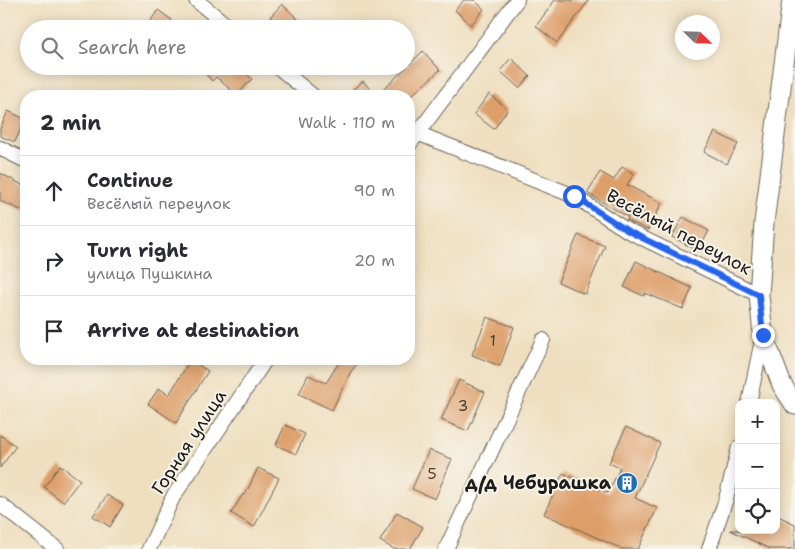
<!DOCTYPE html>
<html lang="en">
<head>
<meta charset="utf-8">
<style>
	:root { --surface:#fff; --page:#f7f7f7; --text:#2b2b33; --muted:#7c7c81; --line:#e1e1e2 }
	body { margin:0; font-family:"Shantell Sans",sans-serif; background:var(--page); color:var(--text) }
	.controls { position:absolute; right:15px; bottom:15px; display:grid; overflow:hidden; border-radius:10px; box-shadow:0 2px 12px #0003 }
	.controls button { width:45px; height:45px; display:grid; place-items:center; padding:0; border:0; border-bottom:1px solid var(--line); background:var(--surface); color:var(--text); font:25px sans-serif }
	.compass { position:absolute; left:675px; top:15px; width:45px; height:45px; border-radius:50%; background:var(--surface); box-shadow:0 2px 12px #0003; rotate:113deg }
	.stop { position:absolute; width:15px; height:15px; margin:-11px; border:4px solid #2563eb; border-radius:50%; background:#fff }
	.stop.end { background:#2563eb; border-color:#fff; box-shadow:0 1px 5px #0008 }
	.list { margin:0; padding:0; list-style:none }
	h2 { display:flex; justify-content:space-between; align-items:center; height:65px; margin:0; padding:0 20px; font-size:21px }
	h2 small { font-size:16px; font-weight:400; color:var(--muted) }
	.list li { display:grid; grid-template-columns:32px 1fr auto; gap:15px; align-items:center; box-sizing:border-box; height:70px; padding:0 20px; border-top:1px solid var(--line) }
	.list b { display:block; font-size:19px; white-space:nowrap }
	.list p { margin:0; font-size:16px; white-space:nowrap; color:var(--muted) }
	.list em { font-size:16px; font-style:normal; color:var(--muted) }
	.icon { flex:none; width:28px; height:28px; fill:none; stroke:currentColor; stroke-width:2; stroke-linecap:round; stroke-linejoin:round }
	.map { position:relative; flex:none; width:795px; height:549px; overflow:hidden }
	.search { position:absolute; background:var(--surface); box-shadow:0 2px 12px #0003; left:20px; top:20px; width:395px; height:55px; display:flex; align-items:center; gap:12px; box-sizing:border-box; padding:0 18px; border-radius:28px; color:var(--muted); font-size:19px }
	.panel { position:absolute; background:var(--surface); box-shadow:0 2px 12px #0003; left:20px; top:90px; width:395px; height:275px; border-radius:20px }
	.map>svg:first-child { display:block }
	.building { fill:#dd9e69 }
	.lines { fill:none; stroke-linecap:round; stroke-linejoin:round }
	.minor-casing { stroke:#666055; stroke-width:16 }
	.secondary-casing { stroke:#666055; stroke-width:21 }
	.minor { stroke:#fff; stroke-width:14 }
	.secondary { stroke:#fff; stroke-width:19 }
	.route { stroke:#2563eb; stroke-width:6 }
	.labels { text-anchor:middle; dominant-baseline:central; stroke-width:4; stroke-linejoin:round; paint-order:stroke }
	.number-label { font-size:15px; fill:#4c3c2f }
	.street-label { font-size:18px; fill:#1c1c1c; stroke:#f7f3e8 }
	.poi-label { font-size:18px; font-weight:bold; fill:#1c1c1c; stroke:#f7f3e8; text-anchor:end }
</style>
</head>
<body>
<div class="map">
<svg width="795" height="549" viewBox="0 0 795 549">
	<rect width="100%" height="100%" fill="#f7f3e8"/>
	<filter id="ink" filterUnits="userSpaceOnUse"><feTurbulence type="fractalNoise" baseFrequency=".02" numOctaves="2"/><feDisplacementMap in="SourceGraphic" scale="10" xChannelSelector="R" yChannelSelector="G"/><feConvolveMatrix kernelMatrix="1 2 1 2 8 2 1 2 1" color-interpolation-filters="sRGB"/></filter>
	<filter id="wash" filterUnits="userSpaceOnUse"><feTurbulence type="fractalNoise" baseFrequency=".0096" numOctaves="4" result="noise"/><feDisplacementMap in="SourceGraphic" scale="20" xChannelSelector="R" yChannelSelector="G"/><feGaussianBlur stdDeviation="1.12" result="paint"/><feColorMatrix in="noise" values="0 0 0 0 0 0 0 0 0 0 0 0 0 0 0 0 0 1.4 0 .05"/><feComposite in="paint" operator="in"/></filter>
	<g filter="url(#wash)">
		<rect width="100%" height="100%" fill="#efdfc0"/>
		<g id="blocks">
			<path class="building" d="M464,0H474L484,9L471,25L455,10Z
				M555,0H589L557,43L536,26Z
				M282,4L298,19L289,29H282L270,17Z
				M158,10L172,20L166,29H145Z
				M423,51L440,70L411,96H377Z
				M511,58L530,76L519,88L500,71Z
				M198,66H239L252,79L237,95L216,77L212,81Z
				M363,81L376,96H345Z
				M489,94L508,109L494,129L474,114Z
				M8,111L25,119L15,142L0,136V129Z
				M715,132L738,144L727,164L704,152Z
				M622,167L634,174L627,185L662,203L648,230L627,220L628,217L587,193L600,172L614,180Z
				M0,173L26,187V212L0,201Z
				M683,217L709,231L698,251L672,237Z
				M578,235L605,246L585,294L558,282Z
				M636,261L692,288L683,309L645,293L644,296L624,287Z
				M487,317L514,327L500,366L472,355Z
				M341,359H361L350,373L332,410L299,394L308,375L326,383Z
				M190,360L208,371L176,423L148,404L159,388L169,395Z
				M459,380L485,392L468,431L441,420Z
				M285,425L305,434L296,454L276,445Z
				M626,427L660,443L635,498L657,508L638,549H622L544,514L563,473L608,493L620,468L609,463Z
				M0,435L16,446L0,468Z
				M429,450L452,459L435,499L412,489Z
				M60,465L80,480L63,502L44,487Z
				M258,468L279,478L254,527L231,513L243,494L245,495Z
				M107,495L123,505L110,527L93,516Z
				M397,512L423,527L410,549H394L380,541Z
				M776,515L795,524V549H770L730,530H776Z"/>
		</g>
	</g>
	<g filter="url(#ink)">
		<use href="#blocks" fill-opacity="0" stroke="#666055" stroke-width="1"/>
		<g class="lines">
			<g class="minor-casing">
				<path id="minor" d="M196,0L231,29
					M277,66L313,96
					M417,133L574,196L628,231L759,295
					M409,145L517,0
					M0,148L26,161
					M749,403L763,335
					M0,504L57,549
					M149,549L173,497L266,359
					M446,549L543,340
					M709,549L726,499L739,447"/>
			</g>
			<g class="secondary-casing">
				<path id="secondary" d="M792,0L764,223L759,295L763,335L782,385L795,405"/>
			</g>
			<use href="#minor" class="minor"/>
			<use href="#secondary" class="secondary"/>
		</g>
	</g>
	<g class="lines" filter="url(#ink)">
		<path class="route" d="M574,196L628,231L759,295L763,335"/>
	</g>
	<defs>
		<g id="building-disc" transform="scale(1.125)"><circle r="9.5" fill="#1f6fb2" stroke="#f7f3e8"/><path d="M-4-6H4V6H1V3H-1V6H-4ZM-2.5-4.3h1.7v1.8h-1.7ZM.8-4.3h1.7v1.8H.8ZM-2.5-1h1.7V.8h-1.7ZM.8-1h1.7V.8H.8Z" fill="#fff"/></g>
	</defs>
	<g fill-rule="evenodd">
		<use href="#building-disc" x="627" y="483"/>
	</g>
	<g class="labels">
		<g class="number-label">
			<text x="493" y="341">1</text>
			<text x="463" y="406">3</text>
			<text x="432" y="474">5</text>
		</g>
		<g class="street-label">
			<text transform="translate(679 232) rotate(28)">Весёлый переулок</text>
			<text transform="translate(189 442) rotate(-57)">Горная улица</text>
		</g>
		<g class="poi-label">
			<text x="611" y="483">д/д Чебурашка</text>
		</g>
	</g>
</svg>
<div class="controls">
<button>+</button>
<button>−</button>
<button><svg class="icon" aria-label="locate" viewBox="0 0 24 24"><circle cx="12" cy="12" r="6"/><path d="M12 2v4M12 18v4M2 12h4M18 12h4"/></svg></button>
</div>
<svg class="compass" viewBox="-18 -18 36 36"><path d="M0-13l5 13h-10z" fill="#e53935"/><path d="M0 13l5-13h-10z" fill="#7c7c81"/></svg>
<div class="stop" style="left:574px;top:196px"></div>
<div class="stop end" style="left:763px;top:335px"></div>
<div class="search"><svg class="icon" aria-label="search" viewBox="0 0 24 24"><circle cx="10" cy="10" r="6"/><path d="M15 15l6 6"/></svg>Search here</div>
<section class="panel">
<h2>2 min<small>Walk · 110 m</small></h2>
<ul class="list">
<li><svg class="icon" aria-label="ahead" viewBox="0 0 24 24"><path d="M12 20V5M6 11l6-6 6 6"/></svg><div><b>Continue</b><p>Весёлый переулок</p></div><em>90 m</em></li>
<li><svg class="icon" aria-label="right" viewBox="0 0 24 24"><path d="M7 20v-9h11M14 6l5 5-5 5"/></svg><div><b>Turn right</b><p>улица Пушкина</p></div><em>20 m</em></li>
<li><svg class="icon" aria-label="arrive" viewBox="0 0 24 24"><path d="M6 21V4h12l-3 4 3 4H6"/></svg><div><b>Arrive at destination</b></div></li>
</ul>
</section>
</div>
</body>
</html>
